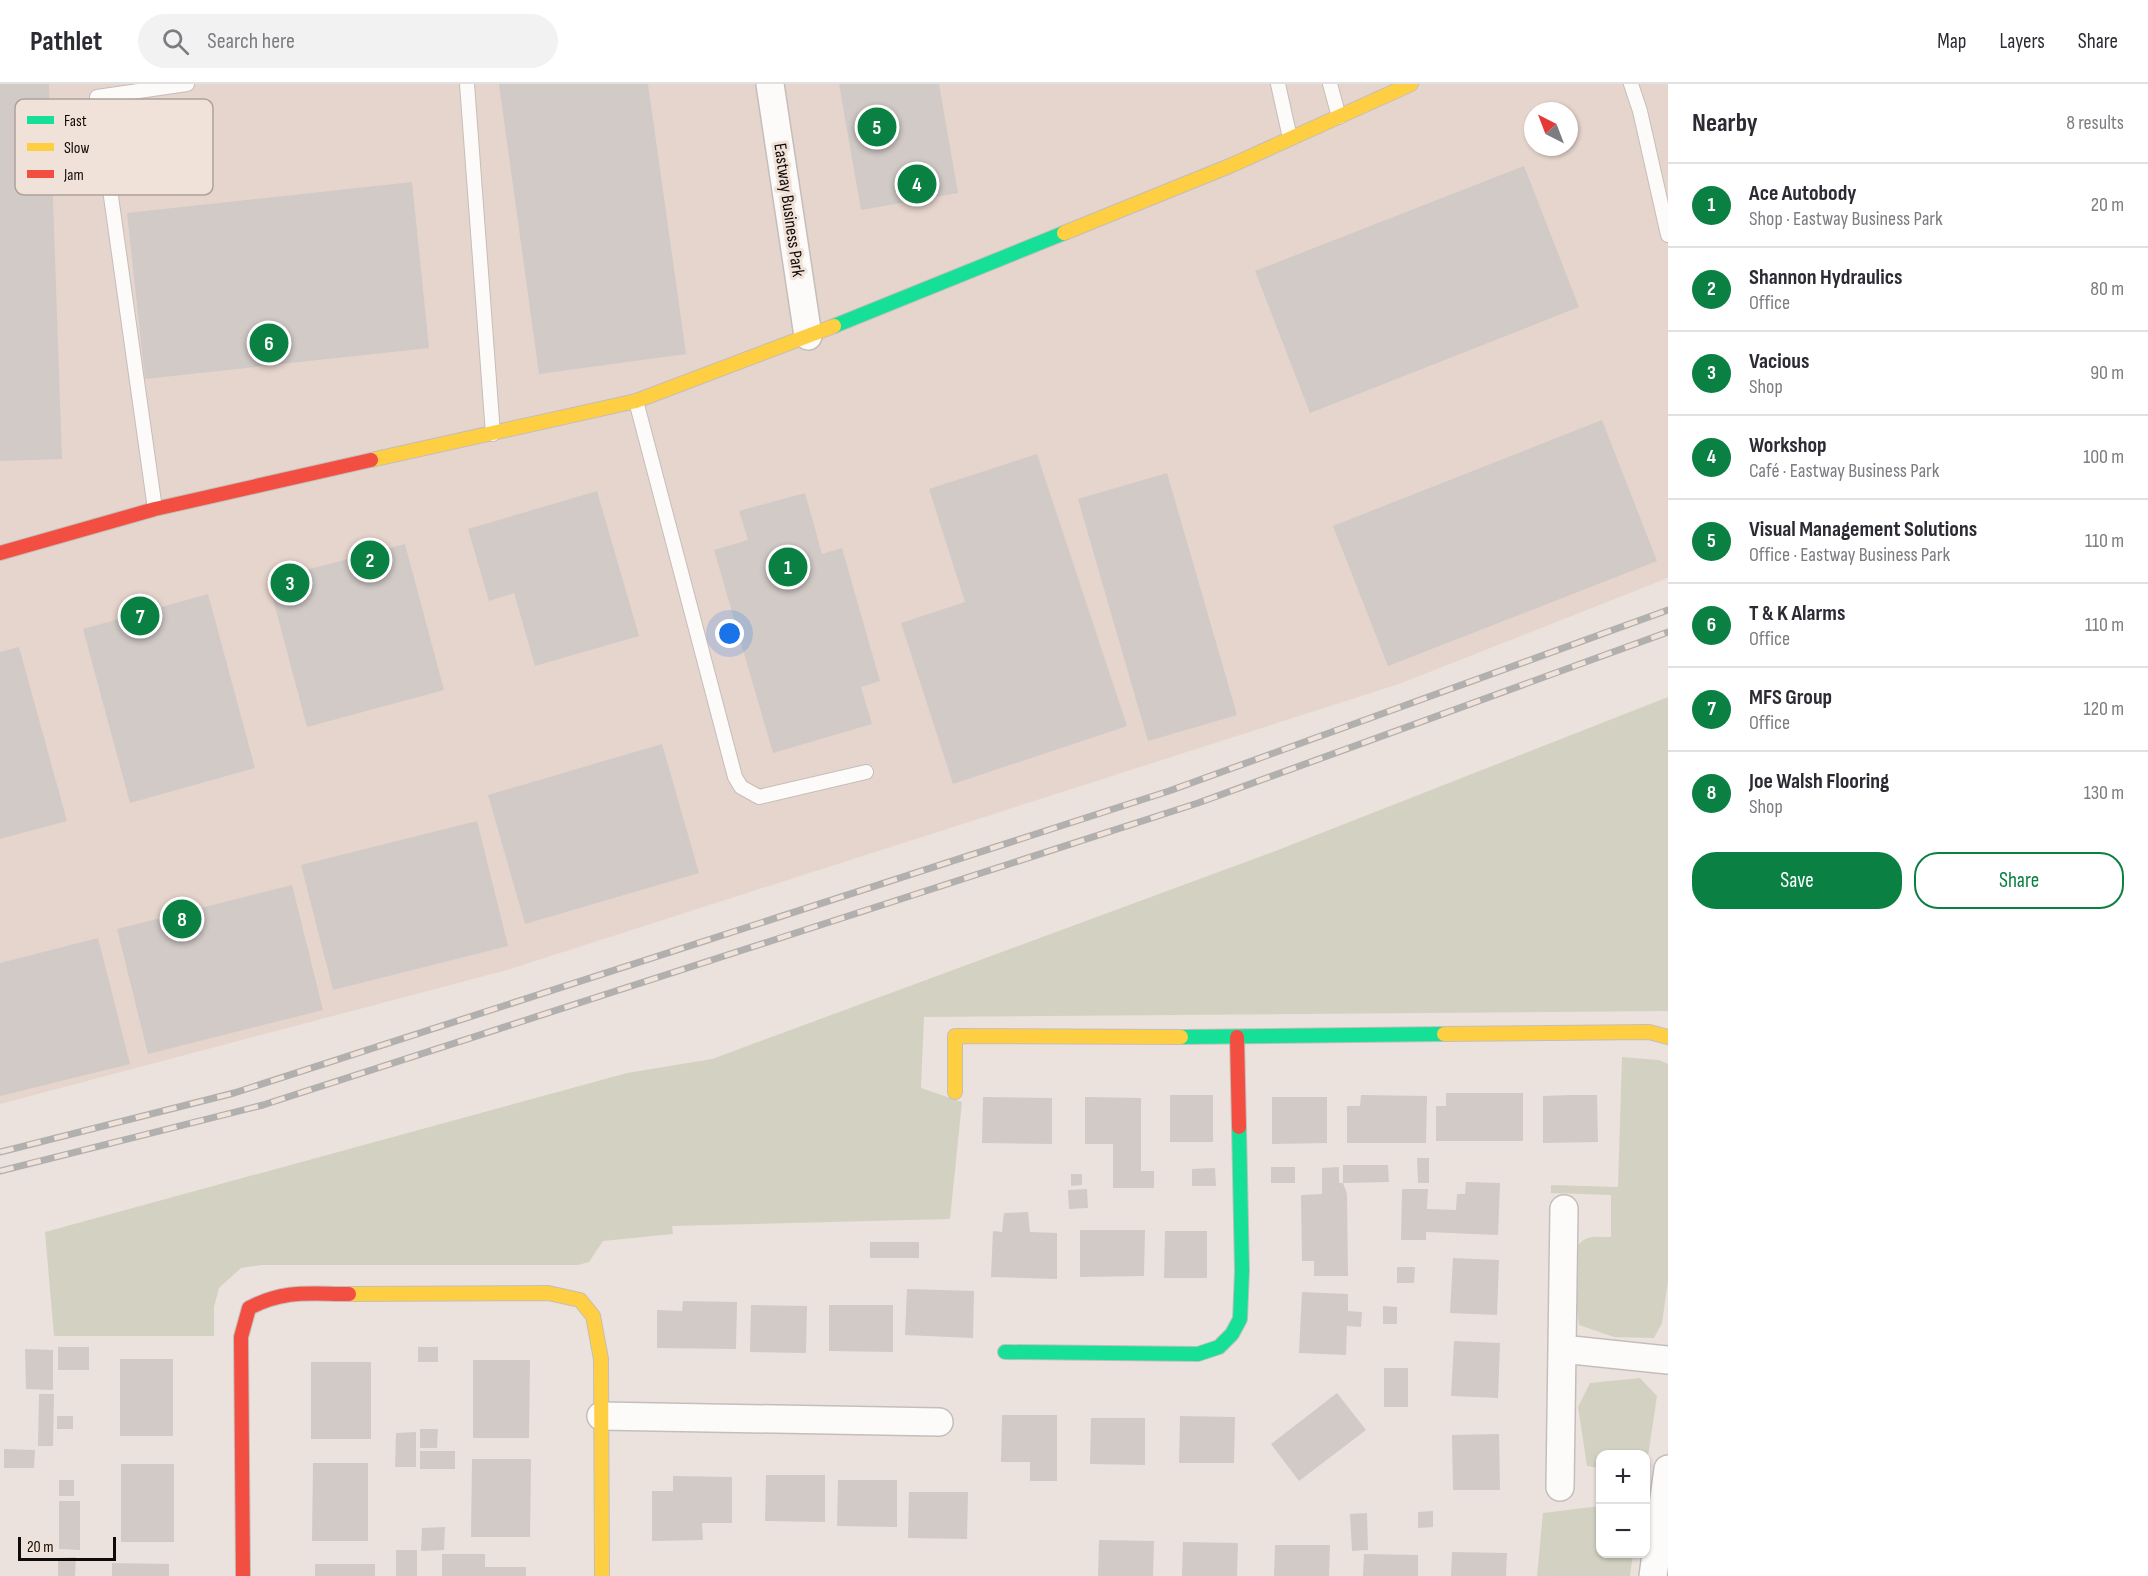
<!DOCTYPE html>
<html lang="en">
<head>
<meta charset="utf-8">
<style>
	:root { --surface:#fff; --page:#f2f2f3; --text:#2b2b33; --muted:#7c7c81; --line:#e1e1e2; --accent:#0b8043 }
	body { margin:0; font-family:"Sofia Sans Condensed",sans-serif; background:var(--page); color:var(--text) }
	.controls { position:absolute; right:18px; bottom:18px; display:grid; overflow:hidden; border-radius:12px; box-shadow:0 2px 4px #0004 }
	.controls button { width:54px; height:54px; display:grid; place-items:center; padding:0; border:0; border-bottom:2px solid var(--line); background:var(--surface); color:var(--text); font:30px sans-serif }
	.compass { position:absolute; left:1524px; top:18px; width:54px; height:54px; border-radius:50%; background:var(--surface); box-shadow:0 2px 4px #0004; rotate:318deg }
	.scale { position:absolute; left:18px; bottom:15px; width:98px; box-sizing:border-box; padding-left:6px; border:3px solid #100b08; border-top:0; font-size:16px; line-height:21px; white-space:nowrap; color:#100b08; -webkit-text-stroke:4px #f0e1d9; paint-order:stroke }
	.you { position:absolute; left:730px; top:550px; width:21px; height:21px; margin:-15px; border:4px solid #fff; border-radius:50%; background:#1a73e8; box-shadow:0 0 0 9px #1a73e833 }
	.badge { display:grid; place-items:center; width:39px; height:39px; border-radius:50%; background:var(--accent); color:#fff; font-size:20px; font-weight:700 }
	.pin { position:absolute; translate:-50% -50%; border:3px solid #fff; box-shadow:0 2px 6px #0006 }
	.list { margin:0; padding:0; list-style:none }
	h2 { display:flex; justify-content:space-between; align-items:center; height:78px; margin:0; padding:0 24px; font-size:26px }
	h2 small { font-size:20px; font-weight:400; color:var(--muted) }
	.list li { display:grid; grid-template-columns:39px 1fr auto; gap:18px; align-items:center; box-sizing:border-box; height:84px; padding:0 24px; border-top:2px solid var(--line) }
	.list b { display:block; font-size:22px; white-space:nowrap }
	.list p { margin:0; font-size:20px; white-space:nowrap; color:var(--muted) }
	.list em { font-size:20px; font-style:normal; color:var(--muted) }
	.actions { display:flex; gap:12px; padding:18px 24px }
	.actions a { flex:1; padding:14px 0; border:2px solid var(--accent); border-radius:24px; text-align:center; font-size:21px; color:var(--accent) }
	.actions .main { background:var(--accent); color:#fff }
	.icon { flex:none; width:33px; height:33px; fill:none; stroke:currentColor; stroke-width:2; stroke-linecap:round; stroke-linejoin:round }
	.map { position:relative; flex:none; width:1668px; height:1492px; overflow:hidden }
	header { display:flex; align-items:center; gap:36px; box-sizing:border-box; height:84px; padding:0 30px; background:var(--surface); border-bottom:2px solid var(--line) }
	header strong { font-size:28px }
	nav { display:flex; gap:33px; margin-inline-start:auto; font-size:21px }
	.search { width:420px; height:54px; background:var(--page); display:flex; align-items:center; gap:15px; box-sizing:border-box; padding:0 21px; border-radius:33px; color:var(--muted); font-size:22px }
	main { display:flex }
	aside { flex:1; background:var(--surface) }
	.map>svg:first-child { display:block }
	.built { fill:#e6d5cd; fill-rule:evenodd }
	.green { fill:#d3d2c2 }
	.building { fill:#d1cac7 }
	.lines { fill:none; stroke-linecap:round; stroke-linejoin:round }
	.lane-casing { stroke:#c4beba; stroke-width:16 }
	.street-casing { stroke:#c4beba; stroke-width:30 }
	.fast-casing { stroke:#c4beba; stroke-width:16 }
	.slow-casing { stroke:#c4beba; stroke-width:16 }
	.jam-casing { stroke:#c4beba; stroke-width:16 }
	.lane { stroke:#fcfbfa; stroke-width:14 }
	.street { stroke:#fcfbfa; stroke-width:27 }
	.fast { stroke:#16e098; stroke-width:14 }
	.slow { stroke:#ffcf43; stroke-width:14 }
	.jam { stroke:#f24e42; stroke-width:14 }
	.rail-casing { stroke:#b2b0ae; stroke-width:7 }
	.rail { stroke:#f0e1d9; stroke-width:4.5; stroke-dasharray:14; stroke-linecap:butt }
	.labels { text-anchor:middle; dominant-baseline:central; stroke-width:6; stroke-linejoin:round; paint-order:stroke }
	.street-label { font-size:18px; fill:#100b08; stroke:#f0e1d9 }
	.key { fill:#f0e1d9; stroke:#ada19a; stroke-width:1.5 }
	.key-label { font-size:16px; fill:#100b08 }
</style>
</head>
<body>
<header>
<strong>Pathlet</strong>
<div class="search"><svg class="icon" aria-label="search" viewBox="0 0 24 24"><circle cx="10" cy="10" r="6"/><path d="M15 15l6 6"/></svg>Search here</div>
<nav><a>Map</a><a>Layers</a><a>Share</a></nav>
</header>
<main>
<div class="map">
<svg width="1668" height="1492" viewBox="0 0 1668 1492">
	<rect width="100%" height="100%" fill="#ebe2de"/>
	<path class="built" d="M0,0H1668V494L1399,600L507,886L0,1020ZM1533,27H1569V63H1533Z"/>
	<path class="green" d="M1668,613V927L924,933L921,1004L962,1018L950,1135L672,1142L673,1150L603,1157L589,1178L578,1181H262L241,1184L219,1204L214,1223V1252H54L45,1148L627,989L712,975L1278,766Z
		M1622,973L1659,976L1668,980V1197L1662,1239L1654,1254L1614,1253L1579,1241L1576,1217L1578,1161C1587,1150 1598,1153 1611,1153V1111L1551,1109V1101L1618,1103Z
		M1640,1294L1657,1312L1646,1386V1370H1600V1384L1587,1382L1578,1323L1590,1299Z
		M1600,1422V1470H1633L1630,1492H1537L1543,1429Z"/>
	<path class="building" d="M0,0H49L62,375L0,377Z
		M499,0H648L686,270L539,290Z
		M839,0H939L958,109L861,126Z
		M1524,82L1579,223L1310,329L1255,187Z
		M412,98L429,264L145,295L127,129Z
		M1602,336L1657,477L1388,582L1333,442Z
		M1037,370L1127,642L953,700L901,539L965,518L929,405Z
		M1167,389L1237,631L1148,657L1078,415Z
		M597,407L639,552L535,582L514,509L489,517L468,445Z
		M805,409L822,470L842,464L880,597L861,603L872,640L773,669L714,466L748,456L739,427Z
		M405,460L444,606L307,643L268,496Z
		M208,510L255,684L130,719L83,545Z
		M19,563L67,737L0,755V568Z
		M662,660L699,789L525,840L488,711Z
		M477,737L508,862L333,906L301,781Z
		M292,801L323,926L148,970L117,845Z
		M98,854L130,980L0,1012V879Z
		M1446,1009H1523V1057H1436V1022H1446Z
		M1170,1011H1213V1058H1170Z
		M1361,1011L1427,1012L1426,1059H1347V1022H1360Z
		M1570,1011H1597L1598,1058L1543,1059V1012Z
		M983,1013L1052,1014V1060L982,1059Z
		M1085,1013L1141,1014V1087H1154V1104H1113V1060H1085Z
		M1272,1013H1327V1059L1272,1060Z
		M1417,1074H1429V1099H1418Z
		M1343,1081H1388L1389,1098L1343,1099L1347,1110L1348,1192H1314V1177H1302L1301,1111L1322,1110V1084L1339,1083V1099H1343Z
		M1271,1083H1295V1099H1271Z
		M1215,1084L1216,1102H1192V1085Z
		M1071,1090H1082V1101L1071,1102Z
		M1466,1098L1500,1099L1498,1151L1426,1148V1156H1401L1402,1105H1428L1427,1125L1456,1126L1457,1110H1465Z
		M1087,1105L1088,1124L1069,1125L1068,1106Z
		M1028,1128L1030,1148L1057,1149V1195L991,1193L993,1147L1002,1148L1004,1129Z
		M1080,1146H1145L1144,1192L1080,1193Z
		M1165,1147H1207V1194H1164Z
		M870,1158H919V1174H870Z
		M1453,1174L1499,1176L1497,1231L1450,1229Z
		M1397,1183H1415L1414,1199H1397Z
		M907,1205L974,1207L973,1254L905,1251Z
		M1302,1208L1348,1210V1227L1362,1228L1361,1243L1347,1242L1346,1271L1299,1269Z
		M683,1217L737,1218L736,1265L657,1264V1226L682,1227Z
		M751,1221L807,1222L806,1269L750,1268Z
		M829,1221H893V1268L829,1267Z
		M1383,1222L1397,1223V1240H1383Z
		M1454,1257L1500,1259L1498,1314L1451,1312Z
		M58,1263H89V1286H58Z
		M418,1263H438V1278H418Z
		M25,1265L53,1266V1306L26,1305Z
		M120,1275H173V1352H120Z
		M473,1276H530L529,1354H473Z
		M311,1278H371V1355H311Z
		M1384,1284H1408V1323H1384Z
		M1337,1309L1366,1346L1299,1397L1271,1360Z
		M39,1310H54L53,1362H38Z
		M1002,1331H1057V1397H1030V1378H1001Z
		M57,1332H73V1345H57Z
		M1180,1332L1235,1333L1234,1379H1179Z
		M1091,1334H1145V1381L1090,1380Z
		M420,1345H438L437,1364H420Z
		M416,1348V1383H395L396,1349Z
		M1499,1350L1500,1406H1453L1452,1351Z
		M4,1365L35,1366L34,1384H4Z
		M420,1367H455V1385H420Z
		M472,1375H531L530,1453H471Z
		M313,1379H368V1457H312Z
		M121,1380H174V1458H121Z
		M766,1391H825V1438L765,1437Z
		M673,1392L732,1393V1439H702L703,1456L652,1457V1407H673Z
		M59,1396H74V1412H59Z
		M838,1396H897V1443L837,1442Z
		M909,1408H968L967,1455L908,1454Z
		M59,1417H80V1466L59,1465Z
		M1433,1427V1443L1418,1444V1428Z
		M1367,1429L1368,1466L1352,1467L1350,1430Z
		M445,1443L444,1466L421,1467L422,1444Z
		M1099,1456L1154,1457L1153,1492H1098Z
		M1183,1458L1238,1459L1237,1492H1182Z
		M1275,1461H1330L1329,1492H1274Z
		M396,1466H417V1492H396Z
		M1452,1468L1507,1469L1506,1492H1451Z
		M442,1470H485V1483H526V1492H442Z
		M1364,1470L1418,1471V1492H1363Z
		M76,1473L75,1492H58V1474Z
		M112,1479L169,1480V1492H112Z
		M315,1480H375V1492H315Z"/>
	<g class="lines">
		<g class="lane-casing">
			<path id="lane" d="M467,0L493,350
				M1278,0L1290,54
				M1330,0L1339,33
				M1631,0L1640,27L1668,151
				M636,317L735,693L741,703L759,713L866,688
				M155,425L97,13L187,0"/>
		</g>
		<g class="street-casing">
			<path id="street" d="M770,0L808,252
				M1562,1265L1668,1276
				M601,1332L939,1338
				M1560,1403L1564,1125
				M1653,1492L1668,1385"/>
		</g>
		<g class="fast-casing">
			<path id="fast" d="M834,242L1064,149
				M1181,953L1444,950
				M1005,1268L1198,1270L1219,1263L1232,1250L1240,1235L1242,1187L1239,1043"/>
		</g>
		<g class="slow-casing">
			<path id="slow" d="M1064,149L1232,81L1411,0
				M371,376L636,317L834,242
				M1444,950L1649,948L1668,953
				M955,1008V952L1181,953
				M349,1210L548,1209L580,1216L593,1232L601,1275L602,1492"/>
		</g>
		<g class="jam-casing">
			<path id="jam" d="M0,469L155,425L371,376
				M1237,953L1239,1043
				M243,1492L241,1253L249,1224C285,1205 310,1210 349,1210"/>
		</g>
		<use href="#lane" class="lane"/>
		<use href="#street" class="street"/>
		<use href="#fast" class="fast"/>
		<use href="#slow" class="slow"/>
		<use href="#jam" class="jam"/>
		<g class="rail-casing">
			<path id="rail" d="M0,1068L234,1009L1169,707L1668,526
				M0,1087L263,1021L1198,719L1668,548"/>
		</g>
		<use href="#rail" class="rail"/>
	</g>
	<g class="labels">
		<g class="street-label">
			<text transform="translate(789 126) rotate(82)">Eastway Business Park</text>
		</g>
	</g>
	<rect x="15" y="15" width="198" height="96" rx="9" class="key"/>
	<rect x="27" y="32" width="27" height="8" fill="#16e098"/>
	<rect x="27" y="59" width="27" height="8" fill="#ffcf43"/>
	<rect x="27" y="86" width="27" height="8" fill="#f24e42"/>
	<g class="key-label">
		<text x="64" y="42">Fast</text>
		<text x="64" y="69">Slow</text>
		<text x="64" y="96">Jam</text>
	</g>
</svg>
<div class="controls">
<button>+</button>
<button>−</button>
</div>
<svg class="compass" viewBox="-18 -18 36 36"><path d="M0-13l5 13h-10z" fill="#e53935"/><path d="M0 13l5-13h-10z" fill="#7c7c81"/></svg>
<div class="scale">20 m</div>
<div class="you"></div>
<div class="pin badge" style="left:788px;top:483px">1</div>
<div class="pin badge" style="left:370px;top:476px">2</div>
<div class="pin badge" style="left:290px;top:499px">3</div>
<div class="pin badge" style="left:917px;top:100px">4</div>
<div class="pin badge" style="left:877px;top:43px">5</div>
<div class="pin badge" style="left:269px;top:259px">6</div>
<div class="pin badge" style="left:140px;top:532px">7</div>
<div class="pin badge" style="left:182px;top:835px">8</div>
</div>
<aside>
<h2>Nearby<small>8 results</small></h2>
<ul class="list">
<li><span class="badge">1</span><div><b>Ace Autobody</b><p>Shop · Eastway Business Park</p></div><em>20 m</em></li>
<li><span class="badge">2</span><div><b>Shannon Hydraulics</b><p>Office</p></div><em>80 m</em></li>
<li><span class="badge">3</span><div><b>Vacious</b><p>Shop</p></div><em>90 m</em></li>
<li><span class="badge">4</span><div><b>Workshop</b><p>Café · Eastway Business Park</p></div><em>100 m</em></li>
<li><span class="badge">5</span><div><b>Visual Management Solutions</b><p>Office · Eastway Business Park</p></div><em>110 m</em></li>
<li><span class="badge">6</span><div><b>T &amp; K Alarms</b><p>Office</p></div><em>110 m</em></li>
<li><span class="badge">7</span><div><b>MFS Group</b><p>Office</p></div><em>120 m</em></li>
<li><span class="badge">8</span><div><b>Joe Walsh Flooring</b><p>Shop</p></div><em>130 m</em></li>
</ul>
<div class="actions"><a class="main">Save</a><a>Share</a></div>
</aside>
</main>
</body>
</html>
